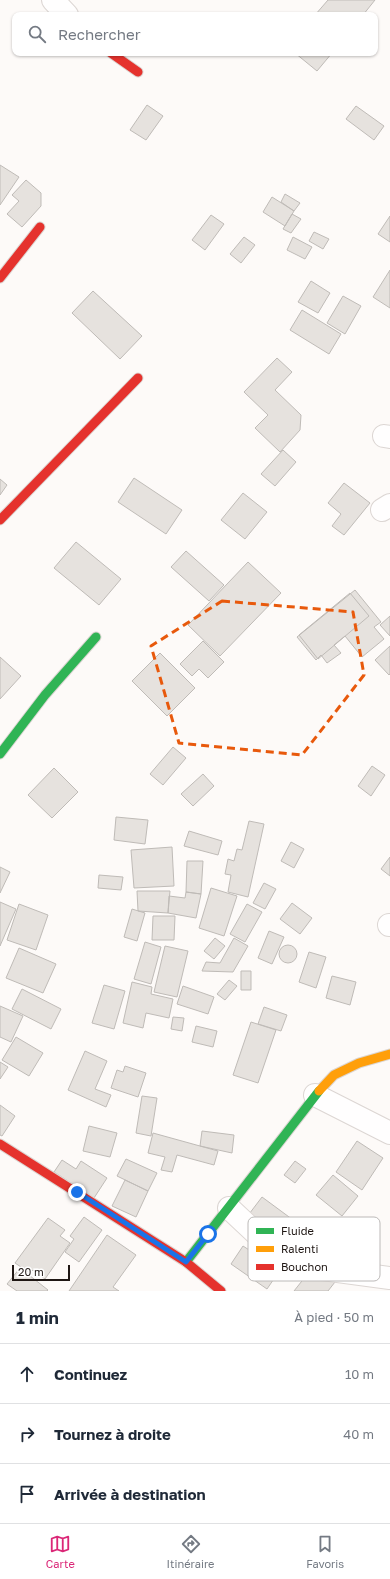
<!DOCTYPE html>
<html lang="fr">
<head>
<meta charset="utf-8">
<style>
	:root { --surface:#fff; --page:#f6f6f7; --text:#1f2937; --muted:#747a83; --line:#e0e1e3; --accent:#db2777 }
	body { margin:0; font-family:"Golos Text",sans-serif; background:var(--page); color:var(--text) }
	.scale { position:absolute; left:12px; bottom:10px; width:58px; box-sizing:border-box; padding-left:4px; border:2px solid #1f1714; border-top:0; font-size:11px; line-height:14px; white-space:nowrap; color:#1f1714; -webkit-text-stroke:3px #fff; paint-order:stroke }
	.stop { position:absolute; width:12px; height:12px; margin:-9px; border:3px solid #1a73e8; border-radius:50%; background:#fff }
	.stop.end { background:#1a73e8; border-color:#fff; box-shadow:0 1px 4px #0008 }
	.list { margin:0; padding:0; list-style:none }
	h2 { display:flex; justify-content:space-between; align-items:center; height:52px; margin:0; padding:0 16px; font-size:17px }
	h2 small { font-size:13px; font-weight:400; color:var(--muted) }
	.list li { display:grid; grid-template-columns:26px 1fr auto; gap:12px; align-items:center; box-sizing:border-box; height:60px; padding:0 16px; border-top:1px solid var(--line) }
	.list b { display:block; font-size:15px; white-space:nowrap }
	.list em { font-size:13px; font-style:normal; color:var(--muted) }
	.icon { flex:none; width:22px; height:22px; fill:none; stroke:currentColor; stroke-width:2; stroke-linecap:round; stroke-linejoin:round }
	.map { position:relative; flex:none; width:390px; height:1291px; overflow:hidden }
	.search { position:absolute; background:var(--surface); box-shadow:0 1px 3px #0004; left:12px; right:12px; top:12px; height:44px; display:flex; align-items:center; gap:10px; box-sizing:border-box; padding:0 14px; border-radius:8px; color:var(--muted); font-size:15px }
	.sheet { height:232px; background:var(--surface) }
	nav { display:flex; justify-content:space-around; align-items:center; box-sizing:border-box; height:56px; border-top:1px solid var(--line); background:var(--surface); font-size:11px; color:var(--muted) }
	nav a { display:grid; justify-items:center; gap:2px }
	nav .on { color:var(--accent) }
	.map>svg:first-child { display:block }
	.building { fill:#e6e2de; stroke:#bfbbb7 }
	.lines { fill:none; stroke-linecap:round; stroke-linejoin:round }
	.street-casing { stroke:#dcd6d3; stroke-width:24 }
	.fast-casing { stroke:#dcd6d3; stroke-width:11 }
	.slow-casing { stroke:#dcd6d3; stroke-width:11 }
	.jam-casing { stroke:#dcd6d3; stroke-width:11 }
	.street { stroke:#fffefe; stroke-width:22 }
	.fast { stroke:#30b455; stroke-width:9 }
	.slow { stroke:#ff9f0a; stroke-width:9 }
	.jam { stroke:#e5322d; stroke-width:9 }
	.route { stroke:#1a73e8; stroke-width:5 }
	.marked { fill:none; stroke:#e8590c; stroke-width:3; stroke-dasharray:8 5; stroke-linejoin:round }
	.key { fill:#fff; stroke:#bcb9b8; stroke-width:1 }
	.key-label { font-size:11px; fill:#1f1714 }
</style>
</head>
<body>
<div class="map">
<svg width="390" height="1291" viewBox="0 0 390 1291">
	<rect width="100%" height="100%" fill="#fdfaf8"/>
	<path class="building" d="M328,0H375L363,15H315Z
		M295,53H332L317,71Z
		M147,105L163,116L146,140L130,130Z
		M356,106L384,126L374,140L346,119Z
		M0,165L19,177L0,205Z
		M26,180L41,193V206L22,227L7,214L19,201L12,195Z
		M285,194L300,203L294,211L281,202Z
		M272,197L294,211L285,226L263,212Z
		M292,214L301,219L291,233L283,229Z
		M211,215L224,224L205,250L192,240Z
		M390,216V242L378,234Z
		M314,232L329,239L323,249L309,241Z
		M244,237L255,245L241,263L230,254Z
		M293,237L312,247L305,259L287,250Z
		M390,270V308L373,297Z
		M311,281L330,293L318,313L298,302Z
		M93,291L142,336L120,359L72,313Z
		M343,296L361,306L345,334L327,323Z
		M302,310L341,334L329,354L290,330Z
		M277,358L292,372L275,390L301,415L300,430L280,452L255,428L268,415L244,392Z
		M283,450L296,462L275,486L261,474Z
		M134,478L182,510L166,534L118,502Z
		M0,479L7,485L0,495Z
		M344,483L370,503L344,535L332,526L341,514L328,503Z
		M243,493L267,512L245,539L221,520Z
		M76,542L121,579L99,605L54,568Z
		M186,551L224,585L209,601L171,567Z
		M248,562L281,593L220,656L188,625Z
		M355,590L381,622L374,627L384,639L362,657L345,636L334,645L341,653L327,663L321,655L316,660L297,637Z
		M350,593L369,616L318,659L299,635Z
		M390,616V636L380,625Z
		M203,641L224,662L208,678L199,669L192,676L180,664Z
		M390,646V674L389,675L375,660Z
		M160,653L195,688L167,716L132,681Z
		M0,657L21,676L0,699Z
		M173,747L186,758L163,785L150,774Z
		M372,766L385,775L371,796L358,786Z
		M54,768L78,792L52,818L28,795Z
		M203,774L214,786L193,806L181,794Z
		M116,817L148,820L145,844L114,840Z
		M249,821L264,824L248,897L228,892L231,875L225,874L228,859L234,861L237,849L242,850Z
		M189,831L222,841L218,855L184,846Z
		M291,842L304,849L294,868L281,861Z
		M172,847L174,886L134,888L131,850Z
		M390,857V876L381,869Z
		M187,861H203L201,894L186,892Z
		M0,867L10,872L0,893Z
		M99,875L123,877L121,890L98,888Z
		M264,883L276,889L265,909L253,903Z
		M211,888L237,896L224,936L199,928Z
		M137,891H170L168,913L138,911Z
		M186,892L201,894L196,918L168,913L169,896L185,898Z
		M0,902L16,909L0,946Z
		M292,903L312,918L300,934L280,919Z
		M19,904L48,915L36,950L7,940Z
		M247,904L262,912L245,942L230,934Z
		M132,909L145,913L137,941L124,937Z
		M153,916H175L174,940H152Z
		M269,931L284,937L272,964L258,958Z
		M215,938L225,946L214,959L204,951Z
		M234,938L248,946L233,972L202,971L206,962L220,963Z
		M145,942L161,947L151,984L134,979Z
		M279 954a9 9 0 1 1 18 0a9 9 0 1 1-18 0Z
		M165,946L188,951L177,997L154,992Z
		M19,948L56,964L43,993L6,978Z
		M309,952L326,957L316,988L299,982Z
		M241,971H251V990H241Z
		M332,976L356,982L350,1005L326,998Z
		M229,980L237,986L225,1000L217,994Z
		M132,982L152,987L151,994L173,999L169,1018L146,1013L143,1028L123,1023Z
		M104,985L125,991L114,1029L92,1023Z
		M183,986L214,997L208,1014L177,1004Z
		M22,989L61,1009L51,1029L12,1009Z
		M0,1006L23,1016L11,1042L0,1037Z
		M264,1007L287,1015L281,1031L258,1024Z
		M173,1017L184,1018L182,1031L171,1029Z
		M251,1022L276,1030L258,1083L233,1075Z
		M196,1026L217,1031L213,1047L192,1042Z
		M16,1037L43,1053L29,1076L2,1060Z
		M85,1051L107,1061L95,1089L111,1095L106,1107L68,1090Z
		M0,1062L8,1067L0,1079Z
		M125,1066L146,1073L138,1097L111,1088L117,1070L123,1072Z
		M142,1096L157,1098L151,1136L136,1133Z
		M0,1105L15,1116L2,1136L0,1135Z
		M89,1126L117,1133L110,1157L83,1151Z
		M202,1131L234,1135L232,1153L200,1146Z
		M153,1133L218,1151L214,1165L177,1155L172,1172L161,1170L165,1157L148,1153Z
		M357,1141L383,1158L362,1190L336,1172Z
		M126,1159L157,1173L148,1191L117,1176Z
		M62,1160L76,1169L81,1161L107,1178L94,1198L54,1172Z
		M295,1161L306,1169L295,1183L284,1175Z
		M333,1175L358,1196L342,1216L316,1195Z
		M125,1180L148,1191L136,1217L112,1206Z
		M262,1197L304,1228L281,1257L240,1226Z
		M84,1217L102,1230L79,1262L65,1252L74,1239L70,1236Z
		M48,1218L65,1230L60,1236L70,1243L45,1279L33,1270L30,1273L15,1263Z
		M107,1235L136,1255L113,1287L119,1291H69Z
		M243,1246L280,1270L267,1289L231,1264Z
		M328,1248L349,1264L328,1291H294Z
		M20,1268L48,1290L47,1291H17L7,1284Z"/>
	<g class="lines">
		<g class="street-casing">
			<path id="street" d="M53,0L67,15
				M384,436L390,437
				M382,510L390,505
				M389,925H390
				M315,1095L390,1133
				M229,1208L278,1254L308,1267L390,1278"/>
		</g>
		<g class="fast-casing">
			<path id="fast" d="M0,754L45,695L96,637
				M186,1262L319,1091"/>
		</g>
		<g class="slow-casing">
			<path id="slow" d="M319,1091L334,1075L359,1063L390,1054"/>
		</g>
		<g class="jam-casing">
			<path id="jam" d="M111,53L138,72
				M0,278L40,227
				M0,520L138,378
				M0,1144L186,1262L221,1291"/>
		</g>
		<use href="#street" class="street"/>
		<use href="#fast" class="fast"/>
		<use href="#slow" class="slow"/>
		<use href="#jam" class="jam"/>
	</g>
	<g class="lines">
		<path class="route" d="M77,1192L186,1262L208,1234"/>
	</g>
	<path class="marked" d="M222,601L353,612L364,675L302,755L179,743L151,646Z"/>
	<rect x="248" y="1217" width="132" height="64" rx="6" class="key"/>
	<rect x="256" y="1228" width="18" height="6" fill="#30b455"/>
	<rect x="256" y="1246" width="18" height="6" fill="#ff9f0a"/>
	<rect x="256" y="1264" width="18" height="6" fill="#e5322d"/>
	<g class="key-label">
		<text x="281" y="1235">Fluide</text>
		<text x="281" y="1253">Ralenti</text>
		<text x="281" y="1271">Bouchon</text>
	</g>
</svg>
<div class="scale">20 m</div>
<div class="stop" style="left:208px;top:1234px"></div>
<div class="stop end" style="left:77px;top:1192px"></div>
<div class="search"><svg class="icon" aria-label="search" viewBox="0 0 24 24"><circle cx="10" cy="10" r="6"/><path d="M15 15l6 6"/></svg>Rechercher</div>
</div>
<section class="sheet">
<h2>1 min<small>À pied · 50 m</small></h2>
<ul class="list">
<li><svg class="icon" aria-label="ahead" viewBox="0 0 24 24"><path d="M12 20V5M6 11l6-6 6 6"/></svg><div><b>Continuez</b></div><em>10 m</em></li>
<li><svg class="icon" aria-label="right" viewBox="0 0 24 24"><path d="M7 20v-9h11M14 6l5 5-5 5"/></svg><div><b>Tournez à droite</b></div><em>40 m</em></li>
<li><svg class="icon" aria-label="arrive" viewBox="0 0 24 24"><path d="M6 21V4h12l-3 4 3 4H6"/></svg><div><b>Arrivée à destination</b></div></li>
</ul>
</section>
<nav>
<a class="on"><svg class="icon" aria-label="map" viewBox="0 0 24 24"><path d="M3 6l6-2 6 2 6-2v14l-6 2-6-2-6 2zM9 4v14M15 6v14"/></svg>Carte</a>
<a><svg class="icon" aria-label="directions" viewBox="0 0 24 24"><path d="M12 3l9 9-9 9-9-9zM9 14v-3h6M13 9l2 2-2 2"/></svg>Itinéraire</a>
<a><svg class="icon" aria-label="saved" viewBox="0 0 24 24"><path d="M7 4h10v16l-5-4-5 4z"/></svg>Favoris</a>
</nav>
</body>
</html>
